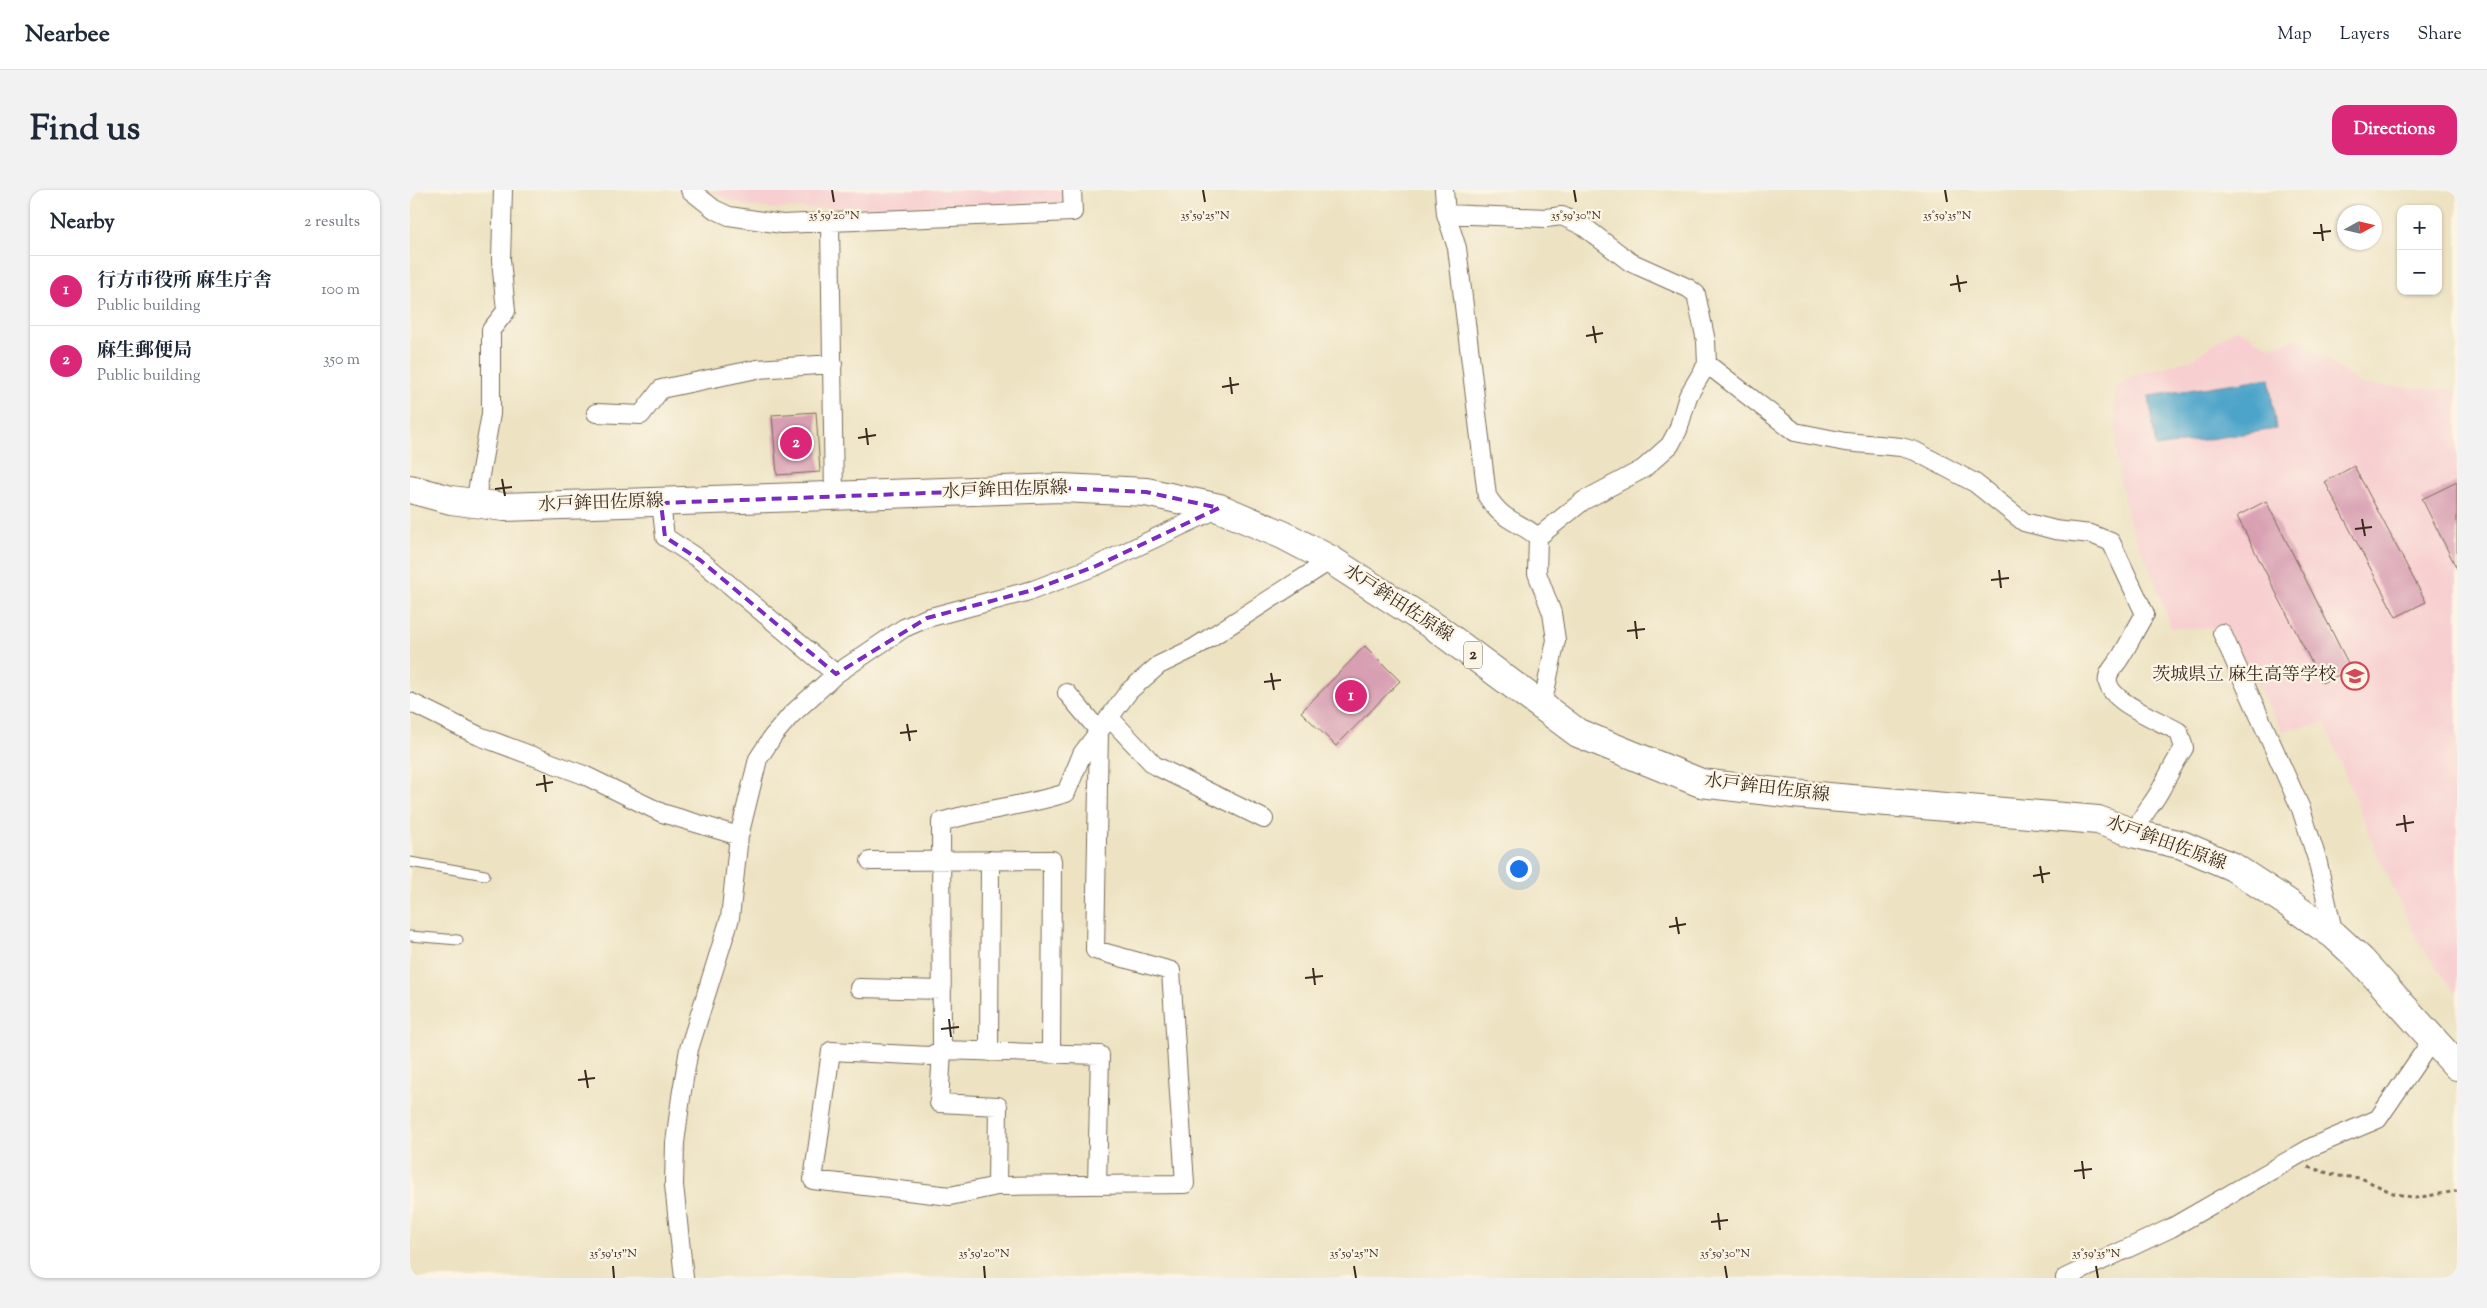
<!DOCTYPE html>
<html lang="en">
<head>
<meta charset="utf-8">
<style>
	:root { --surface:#fff; --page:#f2f2f3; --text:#1f2937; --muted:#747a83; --line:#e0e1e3; --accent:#db2777 }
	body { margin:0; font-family:"Sorts Mill Goudy","Noto Serif JP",serif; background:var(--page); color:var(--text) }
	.controls { position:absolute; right:15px; top:15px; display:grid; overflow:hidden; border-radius:10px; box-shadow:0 1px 4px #0004 }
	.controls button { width:45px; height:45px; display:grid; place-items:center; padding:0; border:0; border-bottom:1px solid var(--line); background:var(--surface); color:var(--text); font:25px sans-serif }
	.compass { position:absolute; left:1927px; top:15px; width:45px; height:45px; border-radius:50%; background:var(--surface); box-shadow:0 1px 4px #0004; rotate:82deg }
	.you { position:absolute; left:1108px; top:678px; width:18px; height:18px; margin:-12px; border:4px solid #fff; border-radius:50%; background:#1a73e8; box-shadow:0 0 0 8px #1a73e833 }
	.badge { display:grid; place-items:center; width:32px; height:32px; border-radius:50%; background:var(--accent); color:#fff; font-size:16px; font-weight:700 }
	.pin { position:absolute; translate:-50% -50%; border:2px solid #fff; box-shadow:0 1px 5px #0006 }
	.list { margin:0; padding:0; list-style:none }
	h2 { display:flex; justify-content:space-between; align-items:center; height:65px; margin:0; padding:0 20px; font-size:21px }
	h2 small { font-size:16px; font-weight:400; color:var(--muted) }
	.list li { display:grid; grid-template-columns:32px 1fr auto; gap:15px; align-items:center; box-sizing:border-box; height:70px; padding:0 20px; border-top:1px solid var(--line) }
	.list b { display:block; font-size:19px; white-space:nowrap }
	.list p { margin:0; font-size:16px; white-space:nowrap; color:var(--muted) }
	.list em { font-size:16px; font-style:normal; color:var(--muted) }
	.map { position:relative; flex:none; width:2047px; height:1088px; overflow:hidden; border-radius:15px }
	header { display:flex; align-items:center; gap:30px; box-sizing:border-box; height:70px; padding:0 25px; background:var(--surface); border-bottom:1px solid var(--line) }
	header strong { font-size:24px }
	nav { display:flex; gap:28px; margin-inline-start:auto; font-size:18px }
	.intro { display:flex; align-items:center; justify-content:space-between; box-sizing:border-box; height:120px; padding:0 30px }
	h1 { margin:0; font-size:35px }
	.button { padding:12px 22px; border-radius:15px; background:var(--accent); color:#fff; font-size:18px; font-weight:700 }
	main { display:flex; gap:30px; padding:0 30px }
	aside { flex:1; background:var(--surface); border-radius:15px; box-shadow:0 1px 4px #0004 }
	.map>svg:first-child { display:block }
	.built { fill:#f7cfd0 }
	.water { fill:#4da4ca; stroke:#446774 }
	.building { fill:#d89fb2 }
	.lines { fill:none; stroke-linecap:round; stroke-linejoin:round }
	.service-casing { stroke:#796b58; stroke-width:11 }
	.minor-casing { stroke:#796b58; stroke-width:20 }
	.primary-casing { stroke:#796b58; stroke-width:30 }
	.path { stroke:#796b58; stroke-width:3; stroke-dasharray:4 4; stroke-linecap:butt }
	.service { stroke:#fff; stroke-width:9 }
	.minor { stroke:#fff; stroke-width:18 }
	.primary { stroke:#fff; stroke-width:28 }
	.marked { fill:none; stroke:#7b2cbf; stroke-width:4; stroke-dasharray:10 6; stroke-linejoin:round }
	.ticks { fill:none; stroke:#3b2a1e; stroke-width:2 }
	.labels { text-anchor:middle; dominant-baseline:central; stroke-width:4.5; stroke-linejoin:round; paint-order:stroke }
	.shield { fill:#fcf5e5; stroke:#75675a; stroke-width:1 }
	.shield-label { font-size:16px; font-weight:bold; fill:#3b2a1e }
	.street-label { font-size:18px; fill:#3b2a1e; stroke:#fcf5e5 }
	.poi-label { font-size:18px; fill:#3b2a1e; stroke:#fcf5e5; text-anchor:end }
	.ticks-label { font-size:12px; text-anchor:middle; fill:#3b2a1e; stroke:#fcf5e5; stroke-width:4.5; stroke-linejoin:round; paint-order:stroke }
</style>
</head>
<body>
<header>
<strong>Nearbee</strong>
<nav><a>Map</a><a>Layers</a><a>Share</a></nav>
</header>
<div class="intro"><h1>Find us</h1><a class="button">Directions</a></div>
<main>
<aside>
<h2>Nearby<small>2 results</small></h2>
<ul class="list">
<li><span class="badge">1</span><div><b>行方市役所 麻生庁舎</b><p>Public building</p></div><em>100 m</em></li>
<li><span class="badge">2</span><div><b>麻生郵便局</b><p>Public building</p></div><em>350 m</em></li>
</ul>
</aside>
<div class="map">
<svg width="2047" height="1088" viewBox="0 0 2047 1088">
	<rect width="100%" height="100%" fill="#fcf5e5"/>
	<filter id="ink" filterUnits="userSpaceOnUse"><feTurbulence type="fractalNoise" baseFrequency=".02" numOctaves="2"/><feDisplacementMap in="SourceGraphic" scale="10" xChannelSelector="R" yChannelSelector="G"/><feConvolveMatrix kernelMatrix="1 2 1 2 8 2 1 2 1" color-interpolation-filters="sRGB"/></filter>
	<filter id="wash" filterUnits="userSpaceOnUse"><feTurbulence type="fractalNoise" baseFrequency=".0096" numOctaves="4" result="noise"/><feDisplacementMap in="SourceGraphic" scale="20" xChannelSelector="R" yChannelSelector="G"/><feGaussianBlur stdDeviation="1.12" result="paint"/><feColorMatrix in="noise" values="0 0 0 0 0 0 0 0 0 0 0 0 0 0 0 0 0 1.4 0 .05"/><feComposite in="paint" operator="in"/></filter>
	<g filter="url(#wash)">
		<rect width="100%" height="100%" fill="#ede3c3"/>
		<path class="built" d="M301,0H657V12L368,19L342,17L319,10Z
			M1826,138L1860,157L1889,149L1951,195L2047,200V805L2011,756L1968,666L1915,533L1872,541L1817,439L1761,438L1745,391L1717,326L1707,272L1705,198L1724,185L1781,170Z"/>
		<path class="water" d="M1859,188L1866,239L1746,257L1739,206Z"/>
		<g id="blocks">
			<path class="building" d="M406,222L410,282L367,285L362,225Z
				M1944,276L2016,412L1986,427L1915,292Z
				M2047,292V379L2012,309Z
				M1856,311L1941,479L1912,493L1827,326Z
				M955,456L990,491L926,556L891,522Z"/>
		</g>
	</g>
	<g filter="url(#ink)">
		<use href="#blocks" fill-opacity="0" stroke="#796b58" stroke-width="1"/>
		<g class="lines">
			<g class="service-casing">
				<path id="service" d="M0,672L75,685
					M0,746L48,750"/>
			</g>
			<g class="minor-casing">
				<path id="minor" d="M280,0L304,19L319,26L372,34L663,22L662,0
					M1034,0L1036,24L1047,58L1077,306C1093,332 1107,330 1128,347
					M1036,24L1136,28L1152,26L1173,36L1220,72L1278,98L1286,104L1296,151L1297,174L1385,242L1435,252L1491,257L1505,261L1565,293L1614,332L1645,340L1681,344L1701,352L1735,424C1726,438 1719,454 1710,468C1707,473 1701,479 1699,484C1688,509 1752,531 1769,542L1774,558C1764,573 1759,584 1751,599C1743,615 1729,626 1726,644
					M420,33L424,306
					M186,223L231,225L251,199L347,179L423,174
					M65,313L81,224V140L96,121L91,70L93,0
					M251,313L255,347L290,370L426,484
					M1812,443L1891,619L1907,669L1924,745
					M657,503L689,541L685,760L761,781L775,994L587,996L540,1006L403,990L421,861L520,866L532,860L690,865L687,995
					M0,512L69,546L174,585L252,623L329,646
					M1132,516L1146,450L1142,423L1127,383L1128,347L1173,311L1233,279L1260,255L1268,240L1278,206L1297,174
					M699,527L744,575L854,629
					M460,671L642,670L641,864
					M449,798L532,800
					M579,862L580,670
					M587,996L588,916L529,913L532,860L531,632C572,619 616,616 656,603L672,564L719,501L749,475L784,458L921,370
					M274,1088L264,995L265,953L271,907L279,859L320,728L329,646L348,569L363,546L381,525L426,484L494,438L517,428L623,400L686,376L809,318
					M1655,1088L1761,1038L1904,956L1968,929L2022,850"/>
			</g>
			<g class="primary-casing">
				<path id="primary" d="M0,299L41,310L94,317L651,298L736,302L809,318L873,345L921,370L1028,439L1168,543L1291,593L1383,604L1688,630L1726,644L1772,655L1823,677L1875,711L1924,745L1951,770L2047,876"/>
			</g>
			<path class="path" d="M1898,977L1928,986L1951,988L1983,1003L2005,1008L2047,1001"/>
			<use href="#service" class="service"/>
			<use href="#minor" class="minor"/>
			<use href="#primary" class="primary"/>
		</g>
	</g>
	<path class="marked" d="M651,298L736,302L809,318L686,376L623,400L517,428L426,484L290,370L255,347L251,313Z"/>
	<path class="ticks" d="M422,0L424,12M793,0L795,12M1164,0L1166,12M1535,0L1537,12M1911,34L1913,51M1903,43L1921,41M1547,85L1550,102M1540,95L1557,92M1183,136L1186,153M1176,146L1193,143M820,187L822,204M812,197L829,194M456,238L458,255M448,248L466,245M92,289L95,306M85,299L102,297M1952,329L1955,346M1945,339L1962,337M1589,380L1591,398M1581,390L1599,388M1225,431L1227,449M1217,441L1235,439M861,483L864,500M854,492L871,490M497,534L500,551M490,543L507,541M134,585L136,602M126,595L143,592M1994,625L1996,642M1986,635L2004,632M1630,676L1633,693M1623,686L1640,683M1266,727L1269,744M1259,737L1276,734M903,778L905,795M895,788L913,786M539,829L541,847M531,839L549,837M175,880L178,898M168,890L185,888M1672,971L1674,989M1664,981L1682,979M1308,1023L1310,1040M1301,1032L1318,1030M203,1076L204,1088M574,1076L575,1088M944,1076L946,1088M1315,1076L1317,1088M1686,1076L1688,1088"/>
	<defs>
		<g id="school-ring" transform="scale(1.4375)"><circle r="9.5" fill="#fcf5e5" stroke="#d1495b" stroke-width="1.5"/><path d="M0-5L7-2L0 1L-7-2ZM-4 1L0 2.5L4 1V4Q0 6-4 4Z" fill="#d1495b"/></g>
	</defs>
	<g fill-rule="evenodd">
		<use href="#school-ring" x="1945" y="486"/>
	</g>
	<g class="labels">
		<rect class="shield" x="1054" y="451.5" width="18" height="27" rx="4"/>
		<g class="shield-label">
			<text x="1063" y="465">2</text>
		</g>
		<g class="street-label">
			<text transform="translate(595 301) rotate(-2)">水戸鉾田佐原線</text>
			<text transform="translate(191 314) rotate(-2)">水戸鉾田佐原線</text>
			<text transform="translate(988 414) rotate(33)">水戸鉾田佐原線</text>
			<text transform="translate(1357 599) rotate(7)">水戸鉾田佐原線</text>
			<text transform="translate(1756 654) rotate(20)">水戸鉾田佐原線</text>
		</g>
		<g class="poi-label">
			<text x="1926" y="486">茨城県立 麻生高等学校</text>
		</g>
	</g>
	<g class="ticks-label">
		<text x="424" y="29">35°59'20"N</text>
		<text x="795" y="29">35°59'25"N</text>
		<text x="1166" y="29">35°59'30"N</text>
		<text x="1537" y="29">35°59'35"N</text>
		<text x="203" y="1067">35°59'15"N</text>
		<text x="574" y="1067">35°59'20"N</text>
		<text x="944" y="1067">35°59'25"N</text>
		<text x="1315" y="1067">35°59'30"N</text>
		<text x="1686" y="1067">35°59'35"N</text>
	</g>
</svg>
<div class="controls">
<button>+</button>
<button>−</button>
</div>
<svg class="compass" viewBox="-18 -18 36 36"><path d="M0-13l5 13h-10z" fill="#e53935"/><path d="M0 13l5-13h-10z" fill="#747a83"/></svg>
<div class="you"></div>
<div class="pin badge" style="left:941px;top:506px">1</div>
<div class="pin badge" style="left:386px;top:253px">2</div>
</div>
</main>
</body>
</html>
